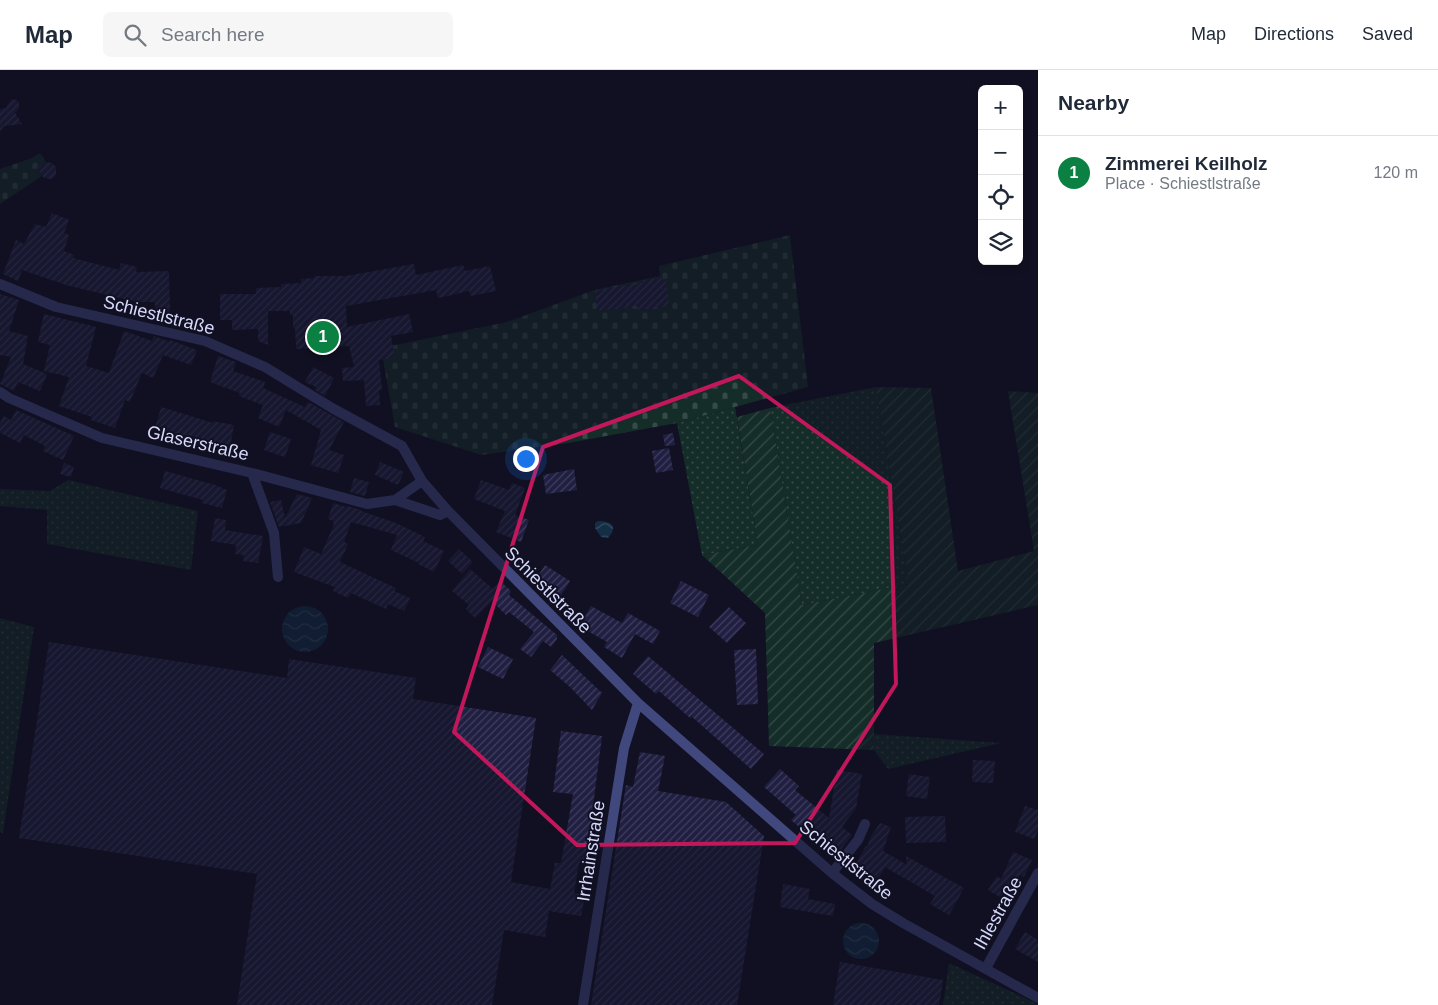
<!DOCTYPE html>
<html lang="en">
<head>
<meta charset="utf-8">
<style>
	:root { --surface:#fff; --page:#f6f6f7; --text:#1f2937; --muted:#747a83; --line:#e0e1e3; --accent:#0b8043 }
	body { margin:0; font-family:Helvetica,sans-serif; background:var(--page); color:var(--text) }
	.controls { position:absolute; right:15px; top:15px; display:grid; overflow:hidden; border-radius:8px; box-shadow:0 2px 8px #0003 }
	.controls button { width:45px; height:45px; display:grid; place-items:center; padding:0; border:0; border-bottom:1px solid var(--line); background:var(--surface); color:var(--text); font:25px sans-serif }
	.you { position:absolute; left:525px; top:388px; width:18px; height:18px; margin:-12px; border:4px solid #fff; border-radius:50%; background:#1a73e8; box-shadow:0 0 0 8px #1a73e833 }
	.badge { display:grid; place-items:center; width:32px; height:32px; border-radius:50%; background:var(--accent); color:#fff; font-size:16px; font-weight:700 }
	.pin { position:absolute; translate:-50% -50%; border:2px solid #fff; box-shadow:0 1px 5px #0006 }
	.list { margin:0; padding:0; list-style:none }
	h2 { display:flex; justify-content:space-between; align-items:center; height:65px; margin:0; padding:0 20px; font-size:21px }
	h2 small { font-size:16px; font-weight:400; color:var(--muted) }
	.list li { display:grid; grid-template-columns:32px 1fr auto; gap:15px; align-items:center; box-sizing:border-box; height:75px; padding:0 20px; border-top:1px solid var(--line) }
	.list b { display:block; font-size:19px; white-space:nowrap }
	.list p { margin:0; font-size:16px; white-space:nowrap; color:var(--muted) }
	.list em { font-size:16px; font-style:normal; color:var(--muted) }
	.icon { flex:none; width:28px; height:28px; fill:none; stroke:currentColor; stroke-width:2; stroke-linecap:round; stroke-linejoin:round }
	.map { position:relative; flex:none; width:1038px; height:935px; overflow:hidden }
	header { display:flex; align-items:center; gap:30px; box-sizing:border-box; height:70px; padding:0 25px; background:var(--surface); border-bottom:1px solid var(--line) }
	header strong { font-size:24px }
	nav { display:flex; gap:28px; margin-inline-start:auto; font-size:18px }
	.search { width:350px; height:45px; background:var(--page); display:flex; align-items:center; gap:12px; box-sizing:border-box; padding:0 18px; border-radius:8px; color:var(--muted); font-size:19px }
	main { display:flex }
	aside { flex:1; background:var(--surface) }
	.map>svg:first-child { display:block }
	.grass { fill:url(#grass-dots) }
	.cemetery { fill:url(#cemetery-stones) }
	.garden { fill:url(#garden-furrows) }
	.water { fill:url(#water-waves) }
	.building { fill:url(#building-hatch) }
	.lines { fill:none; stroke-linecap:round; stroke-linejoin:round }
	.minor { stroke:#41487d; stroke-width:10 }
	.marked { fill:none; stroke:#c2185b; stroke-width:4; stroke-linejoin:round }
	.labels { text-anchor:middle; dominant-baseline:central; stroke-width:4; stroke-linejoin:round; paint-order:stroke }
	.street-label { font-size:18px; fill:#d7d9fb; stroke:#111123 }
</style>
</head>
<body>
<header>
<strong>Map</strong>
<div class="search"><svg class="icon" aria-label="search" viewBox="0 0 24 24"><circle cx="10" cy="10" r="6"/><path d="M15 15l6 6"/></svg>Search here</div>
<nav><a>Map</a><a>Directions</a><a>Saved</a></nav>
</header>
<main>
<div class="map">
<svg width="1038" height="935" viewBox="0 0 1038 935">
	<defs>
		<pattern id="grass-dots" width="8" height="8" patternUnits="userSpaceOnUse" patternTransform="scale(1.25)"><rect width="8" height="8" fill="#152d28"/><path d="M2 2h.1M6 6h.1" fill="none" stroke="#364b48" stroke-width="1.8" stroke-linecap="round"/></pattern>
		<pattern id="cemetery-stones" width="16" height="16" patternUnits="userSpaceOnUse" patternTransform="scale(1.25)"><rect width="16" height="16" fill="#152d28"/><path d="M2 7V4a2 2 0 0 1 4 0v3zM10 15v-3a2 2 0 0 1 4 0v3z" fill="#364b48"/></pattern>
		<pattern id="garden-furrows" width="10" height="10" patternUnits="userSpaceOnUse" patternTransform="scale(1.25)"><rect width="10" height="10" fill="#152d28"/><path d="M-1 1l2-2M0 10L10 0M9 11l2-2" fill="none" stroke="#364b48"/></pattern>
		<pattern id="water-waves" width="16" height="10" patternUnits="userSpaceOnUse" patternTransform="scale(1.25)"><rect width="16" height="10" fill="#132e45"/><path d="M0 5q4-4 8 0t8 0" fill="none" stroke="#354c61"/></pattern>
		<pattern id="building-hatch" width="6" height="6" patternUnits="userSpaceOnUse" patternTransform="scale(1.25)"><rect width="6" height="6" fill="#201f42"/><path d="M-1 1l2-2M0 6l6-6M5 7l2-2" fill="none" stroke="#403f5e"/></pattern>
	</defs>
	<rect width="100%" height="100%" fill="#111123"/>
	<path class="grass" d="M876,317L909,514L802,535L770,338Z
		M735,337L758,475L702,485L677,353Z
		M68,410L198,441L191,500L47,474V440L0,436V419L50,421Z
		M0,548L34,557L3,763L0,762Z
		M874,664L1001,673L888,699L874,680Z
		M949,893L1038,934V935H943Z"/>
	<path class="cemetery" d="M40,83L46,92L36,98L42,106L0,134V99L32,88Z
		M790,165L808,317L677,353L568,373L481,385L395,357L381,278L507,252L594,220L660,206L659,196Z"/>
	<path class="garden" d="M876,317L931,318L958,501L1034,481L1008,321L1038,323V535L874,573V680L769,676L765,543L702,485L758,475L737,347L770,338L802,535L909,514Z"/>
	<path class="water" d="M598,451C611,451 619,456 608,468L601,467L595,458V453Z
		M282 559a23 23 0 1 1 46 0a23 23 0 1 1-46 0Z
		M843 871a18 18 0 1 1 36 0a18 18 0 1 1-36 0Z"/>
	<path class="building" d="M12,29L16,30L19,32V38L15,43L22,54L4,56L0,61V39L6,38L9,32Z
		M46,92L52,93L56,97V105L52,109L44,108L36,98Z
		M52,143L69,150L64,163L69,165L64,181L74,185L73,188L119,200L121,193L137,197L136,202L169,201L170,244H155V232H137L66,215L22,200L18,211L3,204L16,170L24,174L35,154L46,157Z
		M414,194L416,205L463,195L465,201L490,196L496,221L471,226L469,221L438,228L436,220L346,236L347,257L409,244L413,262L391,266L395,287L379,290L382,320H379L380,335L366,336L364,310L343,311L342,298L354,297L349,276L296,279L295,258H293V245H290V241H268V275L258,271V259L232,260V250H220V224H256V218L281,217V214L301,213V209L314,208V206H346Z
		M661,208L662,210H666L669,236L638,240L637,236L597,241L595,220L644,213L643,210Z
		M0,224L19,230L9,261L28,266L23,294L47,304L40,321L18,312L14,321L0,314L11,287L0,285Z
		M44,244L96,257L86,296L109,303L124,261L152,271L154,266L170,272V270L197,280L191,295L163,285L153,308L142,303L130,332L125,330L115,358L91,350L92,347L59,336L69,307L44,301L50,275L38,272Z
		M218,286L236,292L233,301L265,312L263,318L305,337L308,332L344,352L329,380L344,385L338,403L311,395L321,360L286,340L279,357L258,348L263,335L239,326L240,323L210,312Z
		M313,297L334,308L325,326L315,320L316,317L305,312Z
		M161,337L213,353V351L234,355L230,377L193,369L155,358Z
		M16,340L74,366L63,390L43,381L45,376L24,365L20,373L0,363V353L4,346L11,350Z
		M270,362L291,369L285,387L264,380Z
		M673,363L675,375L665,376L663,365Z
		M669,378L673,400L656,403L652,381Z
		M380,392L404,402L398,415L375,405Z
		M64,393L74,397L71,407L60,404Z
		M574,399L577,420L546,424L543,405Z
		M165,401L215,415L227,420L222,438L202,433L203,430L160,418Z
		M354,408L369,412L365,426L350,422Z
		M481,410L509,420L512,413L525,418L515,445L529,450L521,472L496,462L505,441L474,429Z
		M297,424L312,428L301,453L279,457L270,432L281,430L285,448Z
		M333,433L346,437L347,436L361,440V441L396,453L425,467L423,471L444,481L434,502L418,494L419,493L391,480L397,465L351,452L344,472L348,474L340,492L396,518L394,521L410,528L404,541L388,534L386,539L351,523L348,528L333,521L335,517L294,502L304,477L321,484L333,457L334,451L328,449Z
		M215,448L226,450L225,460L263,466L258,493L243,491L244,485L235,484L236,475L211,471Z
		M459,479L473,492L462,504L448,491Z
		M545,495L570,511L561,525L536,509Z
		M470,499L493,519L500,511L511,521L509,525L557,565V569L551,577L543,571L531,587L520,579L534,562L509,542L506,545L492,531L475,548L466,539L469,535L452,521Z
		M681,511L709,525L698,547L670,533Z
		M591,536L622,553L628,543L660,561L653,574L635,564L622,588L604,577L607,572L579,556Z
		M729,537L746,553L727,573L709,557Z
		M49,572L287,608L289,589L416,608L413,629L536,648L511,812L550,819L555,793H561L573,724L553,722L561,661L602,666L592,744H594L587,794L579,793L574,823L585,825L581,846L549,841L545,867L504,860L492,935H237L257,804L19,768Z
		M488,577L513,589L503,609L478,597Z
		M756,579L758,634L737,635L734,580Z
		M562,585L602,623L592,640L570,617L550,600Z
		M648,586L764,684L751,699L691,646L690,648L659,621L656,624L633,604Z
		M640,682L665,686L658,721L726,732L764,766L737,935H591L626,715L633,717Z
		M973,690L995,691L993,713L972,712Z
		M780,699L799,716L795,720L829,748L837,700L862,704L856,738L842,757L852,765L839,782L809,758L805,762L791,750L796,745L764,717Z
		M909,704L930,707L927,729L906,726Z
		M1025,736L1038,740V760L1034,769L1015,762Z
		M945,746L946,772L906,773L905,747Z
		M880,753L891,757L883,781L907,795L906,786L964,818L949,845L930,834L935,826L885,797L878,809L855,795L866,776L867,777L871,766Z
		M1013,782L1032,790L1024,807L1020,805L1005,830L988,820L997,806L1001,809Z
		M783,814L810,819L808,829L835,834L833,846L780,837Z
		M1025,862L1038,870V892L1015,879Z
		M840,892L943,910L939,935H833Z"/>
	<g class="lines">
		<path class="minor" d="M0,214L56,237L205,271L265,297L332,338L402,376L422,411L448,441L638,633L832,803L872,834L903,853L1038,928
			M0,322L9,328L102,368L252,403L367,434L395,430L422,411
			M252,403L274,463L278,507
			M395,430L440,445L448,441
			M832,803L858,770L865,754
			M986,898L1038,803
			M583,935L624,678L638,633"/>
	</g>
	<path d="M0 0H1038V935H0ZM739,306L890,415L896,614L795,773L577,775L454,662L543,377Z" fill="#111123" fill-opacity=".55" fill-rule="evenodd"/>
	<path class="marked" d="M739,306L890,415L896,614L795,773L577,775L454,662L543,377Z"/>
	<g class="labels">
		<g class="street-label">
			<text transform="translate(159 245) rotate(14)">Schiestlstraße</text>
			<text transform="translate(198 373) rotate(13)">Glaserstraße</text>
			<text transform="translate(548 520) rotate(45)">Schiestlstraße</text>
			<text transform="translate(591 781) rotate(-81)">Irrhainstraße</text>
			<text transform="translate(846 790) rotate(39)">Schiestlstraße</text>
			<text transform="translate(998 843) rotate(-61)">Ihlestraße</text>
		</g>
	</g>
</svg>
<div class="controls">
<button>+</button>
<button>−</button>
<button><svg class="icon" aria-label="locate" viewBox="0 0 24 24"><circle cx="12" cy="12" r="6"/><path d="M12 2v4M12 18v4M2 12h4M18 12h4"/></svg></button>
<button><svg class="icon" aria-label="layers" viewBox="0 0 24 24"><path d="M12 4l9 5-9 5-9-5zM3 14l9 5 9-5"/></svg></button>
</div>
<div class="you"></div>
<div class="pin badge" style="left:323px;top:267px">1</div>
</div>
<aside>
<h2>Nearby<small></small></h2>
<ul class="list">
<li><span class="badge">1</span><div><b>Zimmerei Keilholz</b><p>Place · Schiestlstraße</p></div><em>120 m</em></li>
</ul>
</aside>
</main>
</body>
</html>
